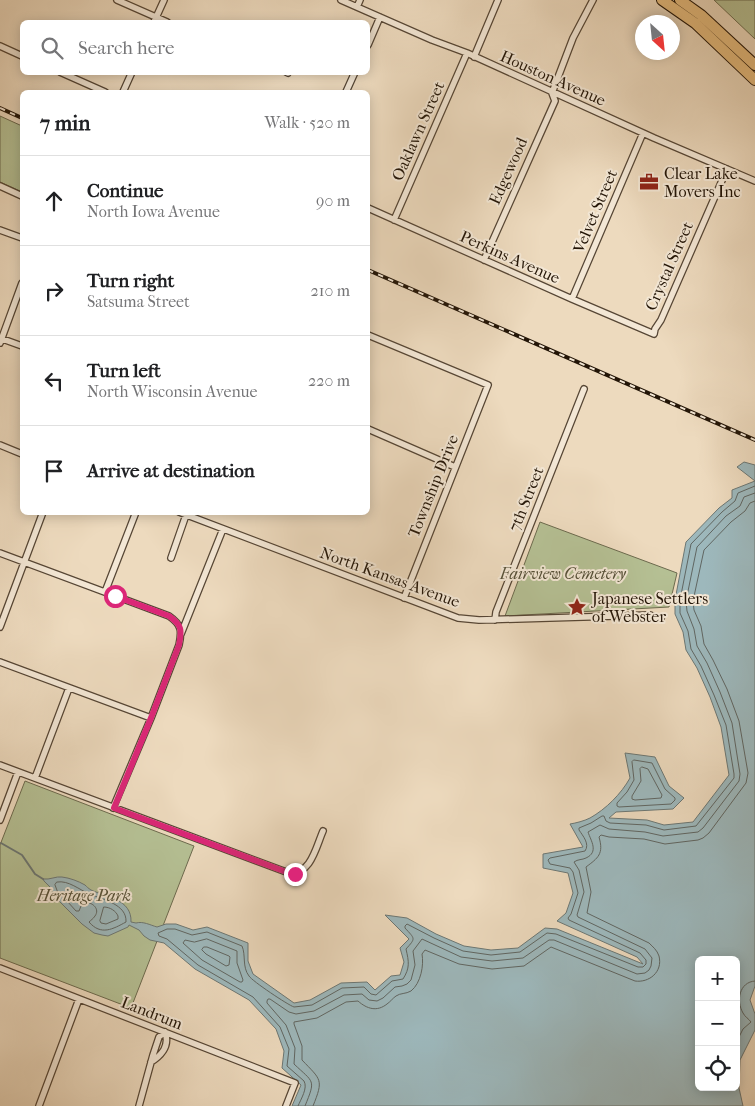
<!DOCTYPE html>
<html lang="en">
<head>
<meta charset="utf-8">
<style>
	:root { --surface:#fff; --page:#f2f2f2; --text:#202124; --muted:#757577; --line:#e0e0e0 }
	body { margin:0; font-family:"IM FELL French Canon",serif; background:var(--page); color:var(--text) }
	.controls { position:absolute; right:15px; bottom:15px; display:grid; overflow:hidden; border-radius:8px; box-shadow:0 2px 12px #0003 }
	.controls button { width:45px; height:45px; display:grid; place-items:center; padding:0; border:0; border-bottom:1px solid var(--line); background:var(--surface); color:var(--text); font:25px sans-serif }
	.compass { position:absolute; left:635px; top:15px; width:45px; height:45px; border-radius:50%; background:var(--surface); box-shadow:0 2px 12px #0003; rotate:153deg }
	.stop { position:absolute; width:15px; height:15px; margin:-11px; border:4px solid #db2777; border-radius:50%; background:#fff }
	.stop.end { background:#db2777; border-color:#fff; box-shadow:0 1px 5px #0008 }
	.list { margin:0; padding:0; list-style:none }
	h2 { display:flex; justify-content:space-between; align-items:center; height:65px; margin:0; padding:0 20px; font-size:21px }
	h2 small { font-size:16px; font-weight:400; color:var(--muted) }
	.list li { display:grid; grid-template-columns:32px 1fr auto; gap:15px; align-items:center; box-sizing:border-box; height:90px; padding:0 20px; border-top:1px solid var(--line) }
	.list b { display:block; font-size:19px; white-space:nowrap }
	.list p { margin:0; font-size:16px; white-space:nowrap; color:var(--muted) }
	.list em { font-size:16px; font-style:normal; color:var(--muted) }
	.icon { flex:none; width:28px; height:28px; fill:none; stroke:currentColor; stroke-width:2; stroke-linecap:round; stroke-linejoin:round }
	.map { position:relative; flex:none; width:755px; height:1106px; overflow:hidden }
	.search { position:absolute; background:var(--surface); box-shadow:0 2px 12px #0003; left:20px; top:20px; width:350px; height:55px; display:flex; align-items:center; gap:12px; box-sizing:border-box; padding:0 18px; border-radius:8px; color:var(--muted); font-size:19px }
	.panel { position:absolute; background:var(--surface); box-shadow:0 2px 12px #0003; left:20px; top:90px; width:350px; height:425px; border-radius:8px }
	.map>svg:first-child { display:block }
	.green { fill:#b5c094; stroke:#6c6a4e }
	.water { fill:#9db8bc; stroke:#6c7774; fill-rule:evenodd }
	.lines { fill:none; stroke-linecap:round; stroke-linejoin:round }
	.shore { stroke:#606662; stroke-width:1 }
	.stream { stroke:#6c7774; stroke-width:2 }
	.minor-casing { stroke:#564635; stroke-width:8 }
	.primary-casing { stroke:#231507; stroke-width:12 }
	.minor { stroke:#f3e7d5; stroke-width:5.5 }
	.primary { stroke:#e6bd7f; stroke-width:10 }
	.rail-casing { stroke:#231507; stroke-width:4 }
	.rail { stroke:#f3e7d5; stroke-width:2; stroke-dasharray:5.5; stroke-linecap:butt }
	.route { stroke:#db2777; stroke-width:6 }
	.labels { text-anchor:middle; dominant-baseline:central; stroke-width:4; stroke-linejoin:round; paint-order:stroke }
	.street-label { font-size:16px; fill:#231507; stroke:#f3e7d5 }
	.poi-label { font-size:16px; fill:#231507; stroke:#f3e7d5; text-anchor:start }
	.park-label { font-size:16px; font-style:italic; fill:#565138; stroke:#f3e7d5 }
</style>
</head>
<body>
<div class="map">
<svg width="755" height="1106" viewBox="0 0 755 1106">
	<rect width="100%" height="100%" fill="#eddabe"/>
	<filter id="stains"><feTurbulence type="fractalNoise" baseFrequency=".004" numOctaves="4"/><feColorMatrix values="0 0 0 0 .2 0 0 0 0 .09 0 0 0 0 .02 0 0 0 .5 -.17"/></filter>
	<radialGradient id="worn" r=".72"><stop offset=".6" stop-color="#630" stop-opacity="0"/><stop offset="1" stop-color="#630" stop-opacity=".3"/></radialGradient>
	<path class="green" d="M714,0H755V39Z
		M0,116L22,126V192L0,182Z
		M540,522L677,573L669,607L505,616Z
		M25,781L194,846L131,1008L0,958V845Z"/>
	<path class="water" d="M744,462L755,465V986L750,1000L755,1014V1030L740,1060L739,1088L743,1106H292L301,1085L282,1068L284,1051L276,1029L249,1000L195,969L164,943L150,940L144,936L139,930L129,925L128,927L108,936L102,935L94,933L82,924L54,896L51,888L44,881L43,879C50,880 56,876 62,877C70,878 78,881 85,885C87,887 88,888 91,890C106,897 132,899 131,922L136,923C143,921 150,925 157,927L166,924H176L193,930L207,927L248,943V961L253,974L294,1003L310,1000L341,983L367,982L375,990L391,976L400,975L404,962L400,948L409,939L385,915L407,918L436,934L464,946L491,950L518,948L545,928L557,929L643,964L637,957L557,921L566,913L573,893L568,873L543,868V854L583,847L570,824C576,823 584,821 590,818C606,809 621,794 630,778L625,753L655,757L669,786L684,798L673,809L616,812L609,818L647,820L664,825L693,822L729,775L721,727L710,697L697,668L686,650L683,632L675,614V600L686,542L719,508L732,498V490L755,481L737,467ZM699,960H736V1087H699Z"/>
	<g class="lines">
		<path class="shore" d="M634,760L652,763L665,789L675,798V800L671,804L619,807L617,806V803L627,792L634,780L632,762Z
			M642,767L648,769L662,795L661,798L635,800L632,799V796L641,781L640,769Z
			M57,882C69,880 79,890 90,894C103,900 127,904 126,922C113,929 101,936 89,922C91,920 93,919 95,916C100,909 93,903 86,902L81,906L79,911H76L67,901L58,893L55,885Z
			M104,907C110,907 116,911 118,916V919L106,924L101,923L100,921Z
			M207,939L237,951V963L243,980L242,982H240L202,960L183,943L185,940L194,942Z
			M204,947H207L229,956L230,957L229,965L226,966L206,954L202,950Z
			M736,1043L743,1029L751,1022C749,1019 745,1017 743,1013C736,1001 739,982 755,981
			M298,1106C301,1099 308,1088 304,1081L287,1066L289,1049L280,1027L253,997L198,965L167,939L159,936L158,933L167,929H175L192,935L207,932L242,946C246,955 242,967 249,976C252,981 288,1005 294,1007L312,1005L342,988L364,987L371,994L376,995L392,981L403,979C410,968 409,962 406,949C416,938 415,939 405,928V926L407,924L434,938L463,951L491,955L520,952L547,933L556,934L638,967H643L646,964V960L640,953L569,920L568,918L571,914L578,893L573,872L570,868L550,864L548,860L550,858L585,851C590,844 583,836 579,830V828L591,823L602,816H604L606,821L610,823L646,825L664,830L696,826L734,778V774L726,725L714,695L701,666L691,649L688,631L680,613V600L691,544L722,512L735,501L738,493L755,486
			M305,1106C316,1079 314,1083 294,1064L295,1048L286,1025L267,1003V1001L268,999H270L289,1012L296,1014L314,1011L344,995L362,994L369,1000L377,1001L383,998L395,987L402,986L407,984L411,980L415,965L413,951L422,939L461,957L492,961L523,958L549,940H554L637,974L645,973L649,970L651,966L652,958L645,949L578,917L577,915L584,892L579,870L574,862C578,859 582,860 586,858C599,852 591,841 588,832L600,825L609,829L645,832L663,836L698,832L703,828L739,781L740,774L732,723L720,692L707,663L697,646L694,629L687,611L686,601L697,547L726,516L740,506L744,497L755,493
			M313,1106C324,1079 321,1080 302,1060V1046L294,1024V1022L317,1018L346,1002L358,1001C367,1009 377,1012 387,1004C390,1002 393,998 396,996C400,993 406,994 411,991C421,983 424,965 422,954L425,950L459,964L492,969L524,966L551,947L635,981C649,983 663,972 659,956C657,950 653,947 649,943L587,913L591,892L586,867C598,858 604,854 599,837L601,835L609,837L644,839L665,844L698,840L703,838L709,833L746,783L748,773L739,721L727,689L713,660L704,644L701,626L694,610L693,601L704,550L731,522L745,511L750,503L755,501"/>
		<path class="stream" d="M1,843L22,855L35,874L43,879"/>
		<g class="minor-casing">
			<path id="minor" d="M117,0L167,22
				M341,0L432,40L467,53L654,138L755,181
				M357,7L360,0
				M154,22L164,0
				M368,45L380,17
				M0,46L22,56
				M474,57L498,0
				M60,72L105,92
				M286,72L288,73
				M123,92L132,72
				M346,92L355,72
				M0,186L22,196
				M368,208L572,299L654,334L655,329L661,320L727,169
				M394,220L467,53
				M0,230L22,238
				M484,260L555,101L552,93L573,38L593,0
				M572,299L643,133
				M368,335L488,385L404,598
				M0,338L22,346
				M0,343L22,283
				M368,429L455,467
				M0,445L22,454
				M179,512L458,618L479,620L650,615L661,619
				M0,553L169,616C182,625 182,631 179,645L151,718L113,808
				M171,558L186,515
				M105,592L136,512
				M495,620L496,612L584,389
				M0,627L43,512
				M181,634L223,529
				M0,662L151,718
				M0,765L289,873C311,875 316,847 323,831
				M35,778L69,688
				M0,820L18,772
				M0,968L295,1083L286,1106
				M39,1106L79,999
				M139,1106L153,1055L159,1037L165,1032C170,1046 162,1055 151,1062"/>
		</g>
		<g class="primary-casing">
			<path id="primary" d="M662,0L695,23L755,80
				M680,0L701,15L755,65"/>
		</g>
		<use href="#minor" class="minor"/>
		<use href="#primary" class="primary"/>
		<g class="rail-casing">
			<path id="rail" d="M0,108L22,118
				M368,270L755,440"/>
		</g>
		<use href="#rail" class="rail"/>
	</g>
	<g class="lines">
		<path class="route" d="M115,596L169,616C182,625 182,630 179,645L151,718L114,808L289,873L295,874"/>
	</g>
	<defs>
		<g id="office-bare" transform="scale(1.5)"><path d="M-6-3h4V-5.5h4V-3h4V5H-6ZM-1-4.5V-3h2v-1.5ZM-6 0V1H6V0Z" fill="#8f2418" stroke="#f3e7d5" stroke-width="2.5" paint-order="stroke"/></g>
		<g id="sight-bare" transform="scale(1.5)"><path d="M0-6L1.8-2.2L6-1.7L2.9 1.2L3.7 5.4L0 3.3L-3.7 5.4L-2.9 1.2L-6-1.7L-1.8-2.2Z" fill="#8f2418" stroke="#f3e7d5" stroke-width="2.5" paint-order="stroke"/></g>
	</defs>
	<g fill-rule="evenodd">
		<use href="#office-bare" x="649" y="182"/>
		<use href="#sight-bare" x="577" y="607"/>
	</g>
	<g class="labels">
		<g class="street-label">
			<text transform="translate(553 78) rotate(24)">Houston Avenue</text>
			<text transform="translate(418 131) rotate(-66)">Oaklawn Street</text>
			<text transform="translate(508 171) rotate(-66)">Edgewood</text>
			<text transform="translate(595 211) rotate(-67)">Velvet Street</text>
			<text transform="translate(510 257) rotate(24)">Perkins Avenue</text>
			<text transform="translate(669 266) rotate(-66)">Crystal Street</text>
			<text transform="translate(433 486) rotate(-68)">Township Drive</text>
			<text transform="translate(526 499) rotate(-68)">7th Street</text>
			<text transform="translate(390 577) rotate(20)">North Kansas Avenue</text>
			<text transform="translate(152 1013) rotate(21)">Landrum</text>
		</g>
		<g class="poi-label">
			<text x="664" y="173">Clear Lake<tspan x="664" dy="18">Movers Inc</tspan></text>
			<text x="592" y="598">Japanese Settlers<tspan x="592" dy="18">of Webster</tspan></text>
		</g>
		<g class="park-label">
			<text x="563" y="573">Fairview Cemetery</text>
			<text x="84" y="895">Heritage Park</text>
		</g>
	</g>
	<rect width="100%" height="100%" filter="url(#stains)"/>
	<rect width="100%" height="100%" fill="url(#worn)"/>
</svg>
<div class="controls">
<button>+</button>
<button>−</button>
<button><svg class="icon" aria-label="locate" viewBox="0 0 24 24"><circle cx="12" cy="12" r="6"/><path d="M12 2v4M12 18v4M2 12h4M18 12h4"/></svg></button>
</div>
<svg class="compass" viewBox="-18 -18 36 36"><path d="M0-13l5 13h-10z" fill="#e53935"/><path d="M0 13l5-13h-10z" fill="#757577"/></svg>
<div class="stop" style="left:115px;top:596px"></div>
<div class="stop end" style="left:295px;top:874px"></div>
<div class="search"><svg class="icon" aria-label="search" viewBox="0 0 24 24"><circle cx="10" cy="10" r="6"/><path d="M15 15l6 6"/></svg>Search here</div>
<section class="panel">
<h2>7 min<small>Walk · 520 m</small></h2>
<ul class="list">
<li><svg class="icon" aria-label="ahead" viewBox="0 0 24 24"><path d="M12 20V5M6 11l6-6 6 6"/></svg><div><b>Continue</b><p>North Iowa Avenue</p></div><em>90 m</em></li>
<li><svg class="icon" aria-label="right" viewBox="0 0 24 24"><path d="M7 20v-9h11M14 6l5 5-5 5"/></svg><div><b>Turn right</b><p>Satsuma Street</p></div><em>210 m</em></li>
<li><svg class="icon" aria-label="left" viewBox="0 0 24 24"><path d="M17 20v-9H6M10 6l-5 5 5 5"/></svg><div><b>Turn left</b><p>North Wisconsin Avenue</p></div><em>220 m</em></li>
<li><svg class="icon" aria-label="arrive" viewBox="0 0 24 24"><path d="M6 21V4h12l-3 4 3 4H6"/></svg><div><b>Arrive at destination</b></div></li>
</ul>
</section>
</div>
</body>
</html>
